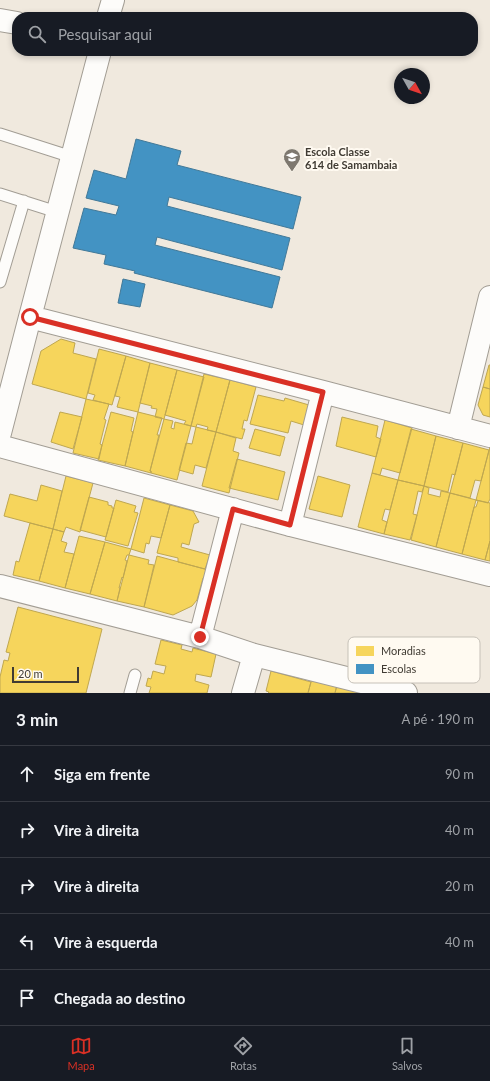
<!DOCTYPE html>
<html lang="pt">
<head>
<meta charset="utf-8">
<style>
	:root { --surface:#171b24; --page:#242831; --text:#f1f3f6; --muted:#9ea1a6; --line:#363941; --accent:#d93025 }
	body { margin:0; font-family:Lato,sans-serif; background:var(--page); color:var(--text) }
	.compass { position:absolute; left:394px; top:68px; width:36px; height:36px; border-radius:50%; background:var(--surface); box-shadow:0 2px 6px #0003; rotate:130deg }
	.scale { position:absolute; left:12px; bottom:10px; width:67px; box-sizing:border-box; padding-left:4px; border:2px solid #403b33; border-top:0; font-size:11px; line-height:14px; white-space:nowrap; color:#403b33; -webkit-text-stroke:3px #fffaf1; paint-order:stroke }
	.stop { position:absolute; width:12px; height:12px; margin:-9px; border:3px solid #d93025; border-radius:50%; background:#fff }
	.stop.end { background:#d93025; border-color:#fff; box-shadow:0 1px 4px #0008 }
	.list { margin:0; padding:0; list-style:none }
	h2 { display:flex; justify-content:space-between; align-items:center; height:52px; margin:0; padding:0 16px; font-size:17px }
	h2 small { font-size:13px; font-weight:400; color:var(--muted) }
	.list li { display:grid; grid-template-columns:26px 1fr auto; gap:12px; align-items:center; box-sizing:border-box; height:56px; padding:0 16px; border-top:1px solid var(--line) }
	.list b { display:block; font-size:15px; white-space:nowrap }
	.list em { font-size:13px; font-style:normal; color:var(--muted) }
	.icon { flex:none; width:22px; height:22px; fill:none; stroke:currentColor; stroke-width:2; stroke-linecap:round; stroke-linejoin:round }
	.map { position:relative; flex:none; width:490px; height:693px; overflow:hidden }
	.search { position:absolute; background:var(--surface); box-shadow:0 2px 6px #0003; left:12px; right:12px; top:12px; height:44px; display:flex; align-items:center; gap:10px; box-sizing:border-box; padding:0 14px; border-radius:16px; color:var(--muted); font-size:15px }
	.sheet { height:332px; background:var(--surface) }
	nav { display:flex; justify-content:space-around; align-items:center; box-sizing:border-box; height:56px; border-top:1px solid var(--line); background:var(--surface); font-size:11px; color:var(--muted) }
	nav a { display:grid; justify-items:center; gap:2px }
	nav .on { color:var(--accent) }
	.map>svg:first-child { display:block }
	.homes { fill:#f6d55c; stroke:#bfa750 }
	.schools { fill:#4393c3; stroke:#427998 }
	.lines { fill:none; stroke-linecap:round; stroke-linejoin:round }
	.service-casing { stroke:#a29d94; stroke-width:13 }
	.minor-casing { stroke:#a29d94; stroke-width:24 }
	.service { stroke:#fdfcfa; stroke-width:11 }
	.minor { stroke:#fdfcfa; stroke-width:22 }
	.route { stroke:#d93025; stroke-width:5 }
	.labels { text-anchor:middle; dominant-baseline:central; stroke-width:4; stroke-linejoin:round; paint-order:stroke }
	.poi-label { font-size:11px; font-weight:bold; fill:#403b33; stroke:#fffaf1; text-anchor:start }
	.key { fill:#fffaf1; stroke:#c6c1b8; stroke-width:1 }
	.key-label { font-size:11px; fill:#403b33 }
</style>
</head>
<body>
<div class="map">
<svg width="490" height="693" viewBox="0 0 490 693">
	<rect width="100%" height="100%" fill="#f0e9de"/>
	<path class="homes" d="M61,339L75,343L73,353L96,359L86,399L32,384L41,351Z
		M99,349L126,356L112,405L93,400L95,395L88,393Z
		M126,356L150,363L138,412L117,407L120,397L115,396Z
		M150,363L177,370L164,419L155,417L157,409L151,408L152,406L140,403Z
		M489,365H490V389L483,387Z
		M177,370L204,377L191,426L184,424L186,421L165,415Z
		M204,374L230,380L216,432L207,430L208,427L197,424L196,427L191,426Z
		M230,380L256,387L247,421L244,420L242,429H245L242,439L216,432Z
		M483,387L490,389V417L483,415L478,405Z
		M258,395L284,401L285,398L309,405L304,425L291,421L288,433L250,424Z
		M86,399L109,404L104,419L106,420L100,444L102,445L99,459L73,453Z
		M60,412L82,417L73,449L51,442Z
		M111,412L134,418L131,431L133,432L125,466L98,460Z
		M138,412L162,418L157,435H159L150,471H151V473L125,466Z
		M342,417L378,426L376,437L381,439L376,457L336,446Z
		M164,419L173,421L171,428L174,429L175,422L191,426L177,480L151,473V471H150Z
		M385,420L412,428L400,473L382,468L380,475L372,473Z
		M196,427L216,432L206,468L195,465L193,474L179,470L186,443L192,444Z
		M255,429L285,437L280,456L249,448Z
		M411,429L436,436L424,486L398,480Z
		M216,432L236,438L233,451L239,453L229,493L202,486Z
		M436,436L463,443L455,475L452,474L448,492L424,486Z
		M463,443L489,450L481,481L475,480L470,498L450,493Z
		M490,447V499L488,503L476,500Z
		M237,459L285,472L278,500L229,488Z
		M372,473L398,480L390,510L385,509L382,520L387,522L384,534L358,527Z
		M66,476L93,483L80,532L66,527L64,532L53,529Z
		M318,476L350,485L342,517L309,509Z
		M398,480L424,486L422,492L418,491L413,514L417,515L410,540L384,534Z
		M41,485L62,491L53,529L4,516L10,494L37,501Z
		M424,486L429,488L428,494L440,497L441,491L450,493L436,547L411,540Z
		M450,493L476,500L462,554L436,547Z
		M89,497L108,502V505L112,506V508H114L106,537L80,530Z
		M144,498L170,505L161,538L151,536L149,544L146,543L144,553L131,549Z
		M116,500L136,506L134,512L138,513L128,546L105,540Z
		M476,500L490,503V541L485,560L462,554L474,507H476L478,501Z
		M170,505L193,511L199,522L194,524L189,545L182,543L181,547L210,555L205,569L178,562V558L157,553Z
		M30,523L53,529L39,581L13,575L16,561L19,562Z
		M53,529L64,532L61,541L67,543L64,552L74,554L65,588L39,581Z
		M79,536L105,542L90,594L65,588Z
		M490,541V561L485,560Z
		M105,542L131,549L129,555H127L125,560L127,561L123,578L122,577L119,588H120L117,601L90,594Z
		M129,555L149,560L148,564L154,565L144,607L117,601Z
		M157,556L212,571L208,579L203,578L197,600L192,606L173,615L144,607Z
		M18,607L102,629L86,693H0V677L4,660L8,661L10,653L6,652Z
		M161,640L182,645L181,649L192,652L193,648L216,654L211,677L196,674L195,681L209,685L207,693H149L151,687L146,686L148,678L151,679L153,671L164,674L166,666L155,664Z
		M271,671L311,682L308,693H268L269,692L266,691Z
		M312,678L337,685L335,693H308Z
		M338,681L364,693H335Z"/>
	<path class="schools" d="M136,139L181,151L177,165L301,197L293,229L169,197L167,206L290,238L282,270L157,237L155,245L280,277L272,308L134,273L135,271L104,264L106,255L73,248L84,208L116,215L119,206L86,198L94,170L126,179Z
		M123,279L145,284L140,307L118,303Z"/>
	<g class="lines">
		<g class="service-casing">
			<path id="service" d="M0,134L72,157
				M0,194L57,212
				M0,282L24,201
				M130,693L135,675"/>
		</g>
		<g class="minor-casing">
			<path id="minor" d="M108,17L113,0
				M0,20L17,23
				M100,51L30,317L323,392L490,436
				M458,428L490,297
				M0,433L30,317
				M0,446L290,525L490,575
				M290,525L323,392
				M0,586L200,637L254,655L406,693
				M200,637L233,509
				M243,693L254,655"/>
		</g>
		<use href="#service" class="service"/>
		<use href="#minor" class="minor"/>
	</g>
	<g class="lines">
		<path class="route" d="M30,317L323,392L290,525L233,509L200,637"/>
	</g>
	<defs>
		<g id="school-pin" transform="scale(0.9)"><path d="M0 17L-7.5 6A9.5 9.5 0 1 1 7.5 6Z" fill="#7e786f" stroke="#fffaf1"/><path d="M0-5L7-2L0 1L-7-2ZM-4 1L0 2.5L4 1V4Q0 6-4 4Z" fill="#fff"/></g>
	</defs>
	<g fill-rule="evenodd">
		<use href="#school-pin" x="292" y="157"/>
	</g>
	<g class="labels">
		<g class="poi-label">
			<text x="305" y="151">Escola Classe<tspan x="305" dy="13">614 de Samambaia</tspan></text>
		</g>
	</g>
	<rect x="348" y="637" width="132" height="46" rx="6" class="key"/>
	<rect x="356" y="646" width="18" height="10" fill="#f6d55c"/>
	<rect x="356" y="664" width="18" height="10" fill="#4393c3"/>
	<g class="key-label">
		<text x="381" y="655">Moradias</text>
		<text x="381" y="673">Escolas</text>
	</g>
</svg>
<svg class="compass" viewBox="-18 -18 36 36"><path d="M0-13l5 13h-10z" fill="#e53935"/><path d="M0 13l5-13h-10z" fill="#9ea1a6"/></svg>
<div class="scale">20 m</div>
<div class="stop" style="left:30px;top:317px"></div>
<div class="stop end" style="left:200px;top:637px"></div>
<div class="search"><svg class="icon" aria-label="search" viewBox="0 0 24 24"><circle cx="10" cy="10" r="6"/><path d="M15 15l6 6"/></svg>Pesquisar aqui</div>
</div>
<section class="sheet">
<h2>3 min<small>A pé · 190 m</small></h2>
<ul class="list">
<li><svg class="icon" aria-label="ahead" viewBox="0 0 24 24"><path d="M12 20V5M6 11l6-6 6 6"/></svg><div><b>Siga em frente</b></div><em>90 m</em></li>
<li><svg class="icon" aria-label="right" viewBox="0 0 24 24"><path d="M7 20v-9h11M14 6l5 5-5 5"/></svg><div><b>Vire à direita</b></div><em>40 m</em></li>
<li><svg class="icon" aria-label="right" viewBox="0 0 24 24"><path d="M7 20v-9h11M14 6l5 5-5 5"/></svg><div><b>Vire à direita</b></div><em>20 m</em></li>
<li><svg class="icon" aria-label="left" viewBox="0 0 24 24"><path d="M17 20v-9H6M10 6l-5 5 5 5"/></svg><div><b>Vire à esquerda</b></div><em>40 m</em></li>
<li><svg class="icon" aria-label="arrive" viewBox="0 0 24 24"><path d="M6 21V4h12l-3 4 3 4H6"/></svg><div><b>Chegada ao destino</b></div></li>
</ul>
</section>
<nav>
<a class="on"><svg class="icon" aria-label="map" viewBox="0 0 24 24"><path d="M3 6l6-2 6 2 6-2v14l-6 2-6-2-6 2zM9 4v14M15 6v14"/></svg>Mapa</a>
<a><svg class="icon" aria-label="directions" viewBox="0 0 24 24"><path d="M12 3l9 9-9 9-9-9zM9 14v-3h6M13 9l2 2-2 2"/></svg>Rotas</a>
<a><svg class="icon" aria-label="saved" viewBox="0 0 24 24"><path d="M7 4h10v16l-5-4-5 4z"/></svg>Salvos</a>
</nav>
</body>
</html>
